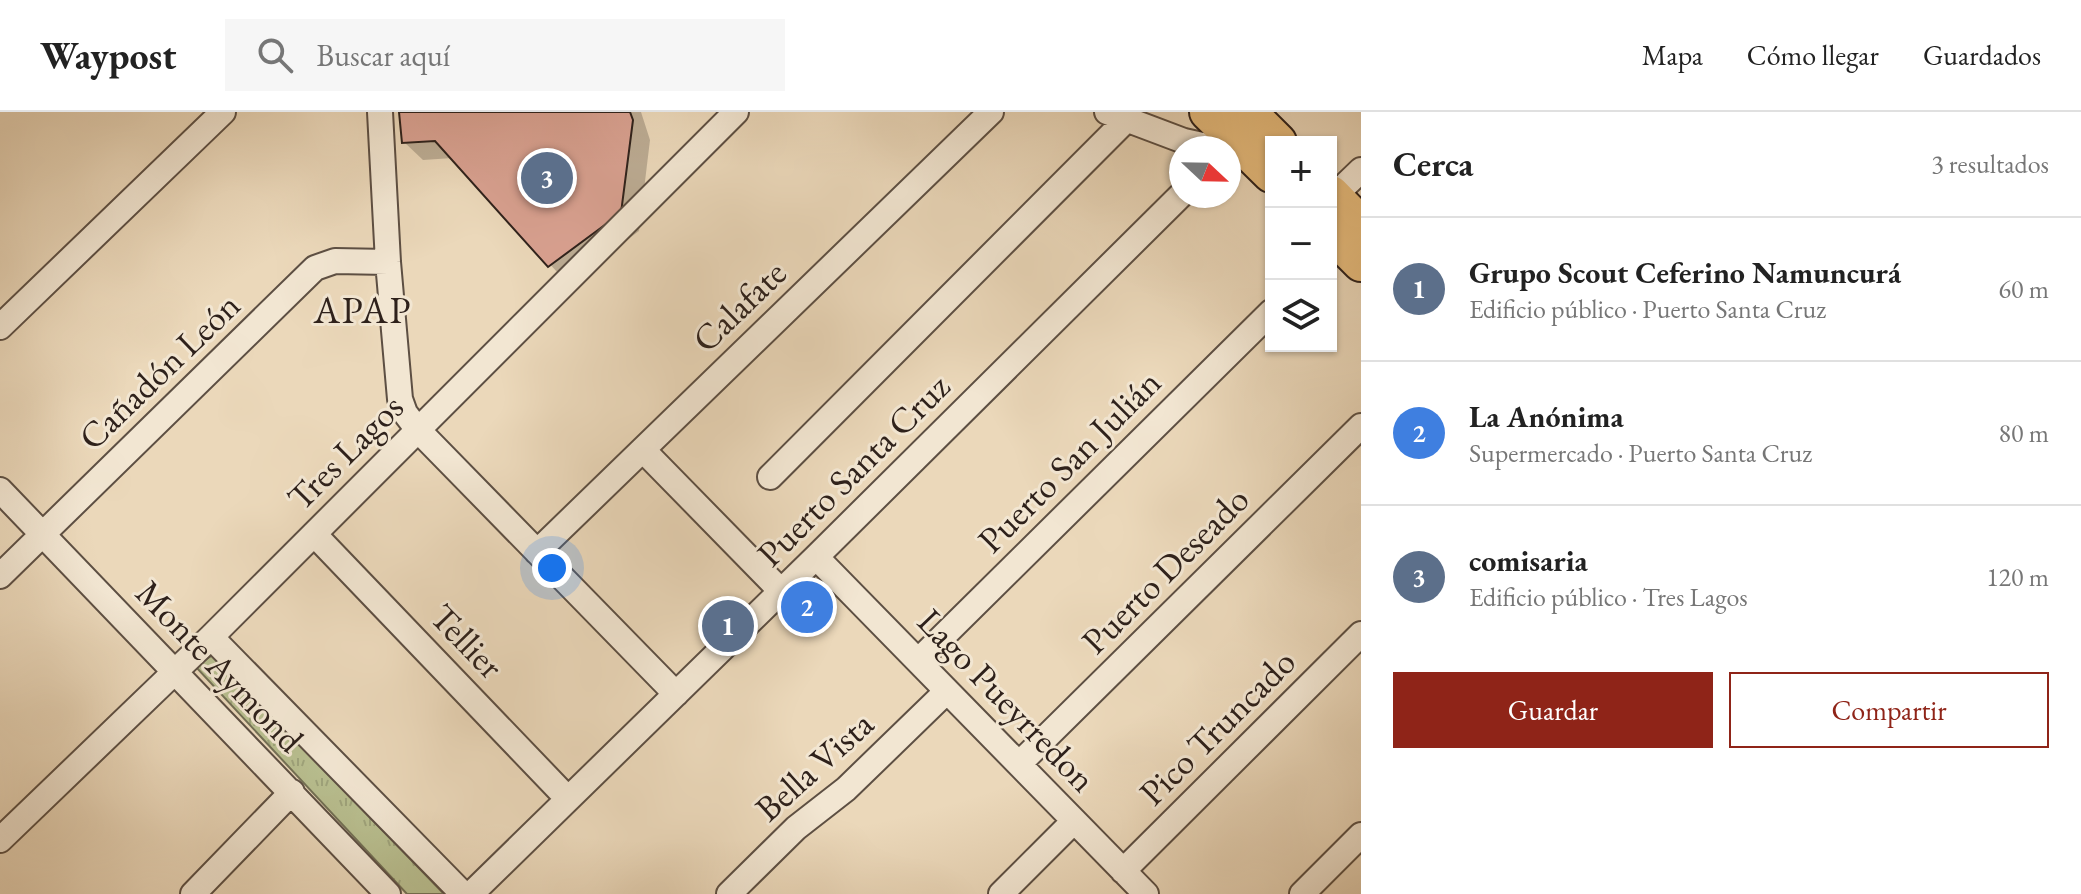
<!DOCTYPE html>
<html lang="es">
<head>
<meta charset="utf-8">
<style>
	:root { --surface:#fff; --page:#f6f6f6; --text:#222; --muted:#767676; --line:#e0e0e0; --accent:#8f2418 }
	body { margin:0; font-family:"EB Garamond",serif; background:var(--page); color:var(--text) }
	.controls { position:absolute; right:24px; top:24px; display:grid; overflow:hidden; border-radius:0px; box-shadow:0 2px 6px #0004 }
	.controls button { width:72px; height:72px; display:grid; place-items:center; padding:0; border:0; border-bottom:2px solid var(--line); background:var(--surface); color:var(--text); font:40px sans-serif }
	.compass { position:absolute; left:1169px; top:24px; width:72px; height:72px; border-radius:50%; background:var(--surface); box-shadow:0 2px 6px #0004; rotate:112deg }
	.you { position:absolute; left:552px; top:456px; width:28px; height:28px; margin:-20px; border:6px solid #fff; border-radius:50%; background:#1a73e8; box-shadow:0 0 0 12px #1a73e833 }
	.badge { display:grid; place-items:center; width:52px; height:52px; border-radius:50%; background:var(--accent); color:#fff; font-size:26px; font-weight:700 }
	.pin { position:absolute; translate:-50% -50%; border:4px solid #fff; box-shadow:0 2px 8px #0006 }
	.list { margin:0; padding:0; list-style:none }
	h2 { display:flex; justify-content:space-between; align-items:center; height:104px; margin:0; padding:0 32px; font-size:34px }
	h2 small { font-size:26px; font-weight:400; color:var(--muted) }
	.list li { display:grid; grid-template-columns:52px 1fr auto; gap:24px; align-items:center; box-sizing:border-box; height:144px; padding:0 32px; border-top:2px solid var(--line) }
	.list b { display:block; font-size:30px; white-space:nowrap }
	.list p { margin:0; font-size:26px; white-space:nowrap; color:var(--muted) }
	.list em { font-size:26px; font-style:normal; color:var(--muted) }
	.actions { display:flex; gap:16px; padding:24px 32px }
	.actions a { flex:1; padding:18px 0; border:2px solid var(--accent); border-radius:0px; text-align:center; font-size:28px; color:var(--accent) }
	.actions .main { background:var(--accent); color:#fff }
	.icon { flex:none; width:44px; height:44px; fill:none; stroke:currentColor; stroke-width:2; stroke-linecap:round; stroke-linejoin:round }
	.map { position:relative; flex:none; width:1361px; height:782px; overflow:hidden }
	header { display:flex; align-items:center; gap:48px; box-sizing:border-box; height:112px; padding:0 40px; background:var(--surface); border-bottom:2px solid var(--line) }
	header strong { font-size:38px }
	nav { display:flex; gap:44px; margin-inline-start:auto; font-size:28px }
	.search { width:560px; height:72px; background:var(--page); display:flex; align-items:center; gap:20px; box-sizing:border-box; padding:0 28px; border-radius:0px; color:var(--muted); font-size:30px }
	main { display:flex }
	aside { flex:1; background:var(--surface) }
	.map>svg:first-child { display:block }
	.park { fill:url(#park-tufts); stroke:#737055; stroke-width:2 }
	.shadow { fill:#0003 }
	.building { fill:#d9a191; stroke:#2e211b; stroke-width:2 }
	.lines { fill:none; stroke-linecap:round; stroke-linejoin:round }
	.minor-casing { stroke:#5d4f43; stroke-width:28 }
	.highway-casing { stroke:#2e211b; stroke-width:40 }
	.minor { stroke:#f2e6d2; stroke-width:24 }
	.highway { stroke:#e6bc7d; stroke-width:36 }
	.labels { text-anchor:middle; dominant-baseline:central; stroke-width:6; stroke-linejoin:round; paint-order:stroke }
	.street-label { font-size:36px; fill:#2e211b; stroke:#f2e6d2 }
	.neighbourhood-label { font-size:38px; letter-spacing:2px; fill:#2e211b; stroke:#f2e6d2 }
</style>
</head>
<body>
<header>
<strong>Waypost</strong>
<div class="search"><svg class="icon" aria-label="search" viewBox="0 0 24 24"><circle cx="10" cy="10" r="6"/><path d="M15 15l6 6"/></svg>Buscar aquí</div>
<nav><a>Mapa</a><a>Cómo llegar</a><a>Guardados</a></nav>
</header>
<main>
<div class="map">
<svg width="1361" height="782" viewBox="0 0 1361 782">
	<defs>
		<pattern id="park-tufts" width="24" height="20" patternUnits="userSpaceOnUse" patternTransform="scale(2)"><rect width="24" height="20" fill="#b8be8f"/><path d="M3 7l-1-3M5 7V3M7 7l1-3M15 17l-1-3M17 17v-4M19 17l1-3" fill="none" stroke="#9ea37b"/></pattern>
	</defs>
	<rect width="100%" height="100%" fill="#ebd8ba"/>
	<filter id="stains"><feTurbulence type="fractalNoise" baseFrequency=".0025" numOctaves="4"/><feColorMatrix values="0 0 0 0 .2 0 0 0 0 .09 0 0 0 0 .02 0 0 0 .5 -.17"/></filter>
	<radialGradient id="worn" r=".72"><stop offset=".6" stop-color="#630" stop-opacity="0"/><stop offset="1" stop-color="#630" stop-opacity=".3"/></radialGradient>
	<path class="park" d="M213,543L444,782H407L195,554Z"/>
	<path class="shadow" d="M401,0H641L650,28L639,119L568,172L453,46L423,48L404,30Z"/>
	<path class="building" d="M399,0H630L633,8L621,101L548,155L435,29L402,31Z"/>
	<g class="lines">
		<g class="minor-casing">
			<path id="minor" d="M380,0L388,150L400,287L405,301L418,318L676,582
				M1107,0L1184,29L1202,33L1241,34L1247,35
				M1334,84L1361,58
				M0,215L223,0
				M643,338L781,479
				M770,365L1127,7
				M0,378L388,782
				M314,422L568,687
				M537,440L991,0
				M816,445L1146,782
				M0,464L315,156L335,149L388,150
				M211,525L463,782
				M918,549L1271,200
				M1019,652L1361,314
				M0,728L211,525L736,0
				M1123,759L1361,522
				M193,782L292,680
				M471,782L816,445L1181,83
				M729,782L796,716L846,677L947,579
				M1001,782L1074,709
				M1302,782L1361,723"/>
		</g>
		<g class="highway-casing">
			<path id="highway" d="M1208,0L1271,62
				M1248,0L1278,30
				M1331,82L1361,113
				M1331,121L1361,151"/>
		</g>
		<use href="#minor" class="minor"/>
		<use href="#highway" class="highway"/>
	</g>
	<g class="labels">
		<g class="street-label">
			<text transform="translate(739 194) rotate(-44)">Calafate</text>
			<text transform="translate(159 259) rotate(-44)">Cañadón León</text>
			<text transform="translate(345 340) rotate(-45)">Tres Lagos</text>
			<text transform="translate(1069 349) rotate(-45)">Puerto San Julián</text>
			<text transform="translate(853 358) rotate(-45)">Puerto Santa Cruz</text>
			<text transform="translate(1165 458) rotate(-45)">Puerto Deseado</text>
			<text transform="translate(467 529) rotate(46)">Tellier</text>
			<text transform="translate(220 554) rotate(46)">Monte Aymond</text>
			<text transform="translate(1007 588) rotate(46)">Lago Pueyrredon</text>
			<text transform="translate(1217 615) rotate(-45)">Pico Truncado</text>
			<text transform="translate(814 654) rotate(-42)">Bella Vista</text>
		</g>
		<g class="neighbourhood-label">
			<text x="363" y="197">APAP</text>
		</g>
	</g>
	<rect width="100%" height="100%" filter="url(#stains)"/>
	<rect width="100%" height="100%" fill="url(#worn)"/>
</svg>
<div class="controls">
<button>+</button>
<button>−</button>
<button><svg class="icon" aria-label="layers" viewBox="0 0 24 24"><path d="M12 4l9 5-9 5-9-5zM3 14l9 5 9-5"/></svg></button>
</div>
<svg class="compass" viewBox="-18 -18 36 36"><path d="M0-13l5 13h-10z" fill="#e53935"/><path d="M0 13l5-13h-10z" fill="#767676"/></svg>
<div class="you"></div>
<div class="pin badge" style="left:728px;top:514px;background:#5c6f8a">1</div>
<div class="pin badge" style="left:807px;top:495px;background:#3f7fe0">2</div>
<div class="pin badge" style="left:547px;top:66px;background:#5c6f8a">3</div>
</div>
<aside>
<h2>Cerca<small>3 resultados</small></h2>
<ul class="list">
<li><span class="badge" style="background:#5c6f8a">1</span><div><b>Grupo Scout Ceferino Namuncurá</b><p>Edificio público · Puerto Santa Cruz</p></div><em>60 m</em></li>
<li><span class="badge" style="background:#3f7fe0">2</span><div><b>La Anónima</b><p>Supermercado · Puerto Santa Cruz</p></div><em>80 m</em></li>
<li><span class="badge" style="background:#5c6f8a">3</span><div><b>comisaria</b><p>Edificio público · Tres Lagos</p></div><em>120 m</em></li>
</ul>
<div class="actions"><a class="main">Guardar</a><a>Compartir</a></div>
</aside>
</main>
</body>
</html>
